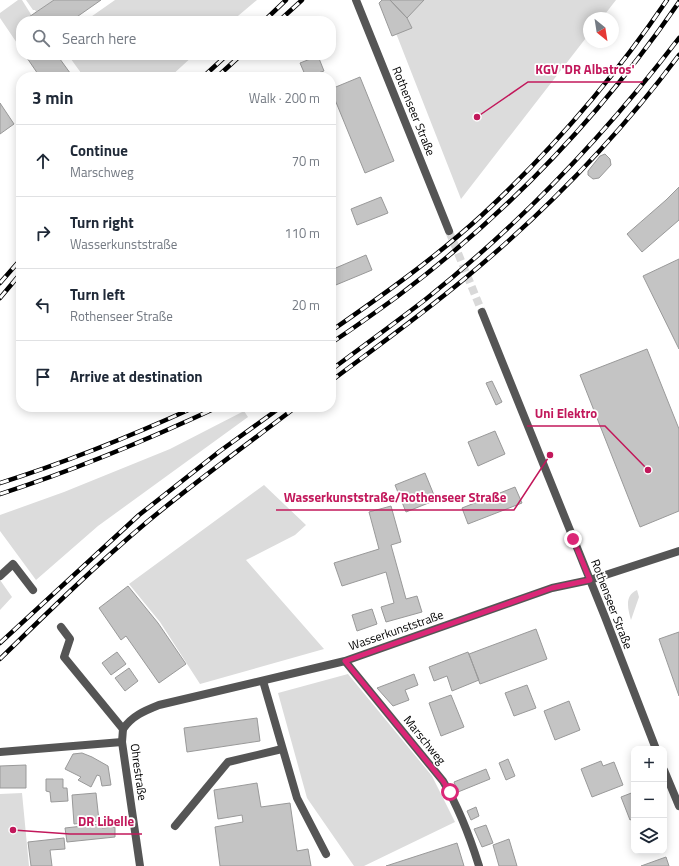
<!DOCTYPE html>
<html lang="en">
<head>
<meta charset="utf-8">
<style>
	:root { --surface:#fff; --page:#f2f2f3; --text:#1f2937; --muted:#747a83; --line:#e0e1e3 }
	body { margin:0; font-family:"Titillium Web",sans-serif; background:var(--page); color:var(--text) }
	.controls { position:absolute; right:12px; bottom:12px; display:grid; overflow:hidden; border-radius:8px; box-shadow:0 2px 10px #0003 }
	.controls button { width:36px; height:36px; display:grid; place-items:center; padding:0; border:0; border-bottom:1px solid var(--line); background:var(--surface); color:var(--text); font:20px sans-serif }
	.compass { position:absolute; left:583px; top:12px; width:36px; height:36px; border-radius:50%; background:var(--surface); box-shadow:0 2px 10px #0003; rotate:150deg }
	.stop { position:absolute; width:12px; height:12px; margin:-9px; border:3px solid #db2777; border-radius:50%; background:#fff }
	.stop.end { background:#db2777; border-color:#fff; box-shadow:0 1px 4px #0008 }
	.list { margin:0; padding:0; list-style:none }
	h2 { display:flex; justify-content:space-between; align-items:center; height:52px; margin:0; padding:0 16px; font-size:17px }
	h2 small { font-size:13px; font-weight:400; color:var(--muted) }
	.list li { display:grid; grid-template-columns:26px 1fr auto; gap:12px; align-items:center; box-sizing:border-box; height:72px; padding:0 16px; border-top:1px solid var(--line) }
	.list b { display:block; font-size:15px; white-space:nowrap }
	.list p { margin:0; font-size:13px; white-space:nowrap; color:var(--muted) }
	.list em { font-size:13px; font-style:normal; color:var(--muted) }
	.icon { flex:none; width:22px; height:22px; fill:none; stroke:currentColor; stroke-width:2; stroke-linecap:round; stroke-linejoin:round }
	.map { position:relative; flex:none; width:679px; height:866px; overflow:hidden }
	.search { position:absolute; background:var(--surface); box-shadow:0 2px 10px #0003; left:16px; top:16px; width:320px; height:44px; display:flex; align-items:center; gap:10px; box-sizing:border-box; padding:0 14px; border-radius:16px; color:var(--muted); font-size:15px }
	.panel { position:absolute; background:var(--surface); box-shadow:0 2px 10px #0003; left:16px; top:72px; width:320px; height:340px; border-radius:16px }
	.map>svg:first-child { display:block }
	.green { fill:#dcdcdc }
	.building { fill:#c4c4c4; stroke:#999 }
	.lines { fill:none; stroke-linecap:round; stroke-linejoin:round }
	.tertiary-tunnel { stroke:#d9d9d9; stroke-width:8; stroke-dasharray:8 4; stroke-linecap:butt }
	.service { stroke:#555; stroke-width:8 }
	.minor { stroke:#555; stroke-width:8 }
	.tertiary { stroke:#555; stroke-width:8 }
	.rail-casing { stroke:#000; stroke-width:4.5 }
	.rail { stroke:#fff; stroke-width:3; stroke-dasharray:9; stroke-linecap:butt }
	.route { stroke:#db2777; stroke-width:5 }
	.labels { text-anchor:middle; dominant-baseline:central; stroke-width:3.5; stroke-linejoin:round; paint-order:stroke }
	.street-label { font-size:12px; fill:#000; stroke:#fff }
	.leader { fill:none; stroke:#c2185b; stroke-width:1.5 }
	.callout-dot { fill:#c2185b; stroke:#fff; stroke-width:1.5 }
	.callout-label { font-size:13px; text-anchor:middle; font-weight:bold; fill:#c2185b; stroke:#fff; stroke-width:3.5; stroke-linejoin:round; paint-order:stroke }
</style>
</head>
<body>
<div class="map">
<svg width="679" height="866" viewBox="0 0 679 866">
	<rect width="100%" height="100%" fill="#fff"/>
	<path class="green" d="M18,0H22L32,16L23,21H21L20,23L21,26V49L0,18V13Z
		M26,0H54L36,12L35,10H33Z
		M115,0H257L232,21H85Z
		M383,0H616L602,18H589V34L461,199Z
		M68,55H194L170,77H84Z
		M244,411L248,417L98,526L36,580L0,531V515L64,492L170,449Z
		M264,485L306,525L295,535L246,560L324,649L200,684L160,622L129,584Z
		M0,580L12,597L0,610Z
		M637,590L639,597L631,620C628,609 624,596 637,590Z
		M348,674L432,776L455,822L364,866H354L307,798L278,693Z
		M22,793L29,866H0V794Z"/>
	<path class="building" d="M54,0H101L71,21H23Z
		M382,0H390L407,18L412,28L392,36L379,3Z
		M390,0H424L407,18Z
		M25,55H57L73,77H40Z
		M318,56L324,71L306,77L300,63Z
		M360,77L394,161L365,173L331,90V89Z
		M0,103L14,124L0,134Z
		M605,154L610,159L611,165L599,178L593,179L588,175V171L600,156Z
		M679,187V220L642,252L627,234L666,200Z
		M381,197L388,213L357,225L351,209Z
		M366,255L372,270L331,287V270Z
		M679,259V349L643,276Z
		M647,349L679,429V511L640,527L580,375Z
		M492,381L502,402L496,405L486,383Z
		M495,431L505,454L478,466L468,442Z
		M425,473L436,500L406,512L395,485Z
		M515,487L522,503L468,524L462,508Z
		M391,506L401,542L391,545L406,599L417,596L422,612L386,622L381,607L394,603L386,572L342,586L334,563L379,549L369,512Z
		M128,586L158,623L186,664L159,683L126,636L121,640L99,608Z
		M372,609L377,624L357,631L352,615Z
		M536,629L547,659L480,684L469,654Z
		M679,632V696L659,639Z
		M117,652L126,664L111,675L102,663Z
		M468,652L479,680L452,691L447,676L434,681L429,667Z
		M129,668L138,681L125,691L115,678Z
		M414,674L418,685L405,690L409,700L393,706L377,688Z
		M527,685L536,708L514,716L505,693Z
		M451,695L464,727L441,736L429,703Z
		M569,701L580,730L555,740L544,711Z
		M257,718L260,741L187,752L184,728Z
		M82,753L92,757L108,766L111,785L102,786L100,776L97,775L91,787L78,780L81,777L65,769L73,754Z
		M508,759L515,776L506,780L499,763Z
		M601,761L603,766L614,762L623,785L592,797L581,769Z
		M26,765V788H0V766Z
		M486,769L490,779L458,792L454,782Z
		M46,779H63V788H67L68,801L51,802L50,792L46,791Z
		M257,783L261,807L290,803L297,851L308,849L311,866H220L215,827L243,822L242,815L218,819L214,790Z
		M634,792V818L630,820L621,797Z
		M96,793L99,821L74,824L72,795Z
		M476,807L479,816L471,820L467,811Z
		M101,824L102,828L115,827V837L67,842L65,828Z
		M486,825L493,843L482,847L474,829Z
		M64,838L65,849L50,850L52,866H31L28,842Z
		M509,839L517,866H499L493,845Z
		M457,843L464,866H386Z
		M666,857L669,866H641Z"/>
	<g class="lines">
		<path class="tertiary-tunnel" d="M449,231L482,312"/>
		<path class="service" d="M0,576L13,564L33,590
			M61,627L70,639L64,657L123,729
			M263,681L297,798L326,854
			M0,752L122,742
			M175,826L228,762L282,749"/>
		<path class="minor" d="M345,661L443,781C459,808 470,837 479,866
			M140,866L122,742L123,729C132,716 144,711 159,705L345,661L552,588L590,580"/>
		<path class="tertiary" d="M356,0L449,231
			M482,312L605,617L656,749
			M590,580L679,551
			M664,770L679,806"/>
		<g class="rail-casing">
			<path id="rail" d="M264,21L286,0
				M279,21L302,0
				M203,77L227,55
				M217,77L241,55
				M0,283L21,259
				M0,298L21,273
				M331,331C383,295 435,258 482,215C551,151 614,78 667,0
				M331,343C354,328 376,312 398,296C507,214 602,114 679,2
				M331,370C363,346 395,323 426,299C521,223 605,135 679,38
				M331,381C375,348 421,315 463,280C543,214 617,138 679,55
				M0,483C67,462 131,436 195,407
				M0,494C75,470 147,440 218,407
				M0,643L139,515L220,451L281,407
				M0,659C48,612 96,565 147,522C195,482 246,445 296,407"/>
		</g>
		<use href="#rail" class="rail"/>
	</g>
	<g class="lines">
		<path class="route" d="M450,792L443,781L345,661L552,588L590,580L573,539"/>
	</g>
	<g class="labels">
		<g class="street-label">
			<text transform="translate(414 111) rotate(68)">Rothenseer Straße</text>
			<text transform="translate(612 604) rotate(69)">Rothenseer Straße</text>
			<text transform="translate(396 630) rotate(-19)">Wasserkunststraße</text>
			<text transform="translate(425 740) rotate(51)">Marschweg</text>
			<text transform="translate(139 772) rotate(82)">Ohrestraße</text>
		</g>
	</g>
	<path class="leader" d="M477 117L528 82H643M648 470L605 426H527M550 455L514 510H276M13 830L70 834H142"/>
	<g class="callout-dot">
		<circle cx="477" cy="117" r="4"/>
		<circle cx="648" cy="470" r="4"/>
		<circle cx="550" cy="455" r="4"/>
		<circle cx="13" cy="830" r="4"/>
	</g>
	<g class="callout-label">
		<text x="585" y="74">KGV 'DR Albatros'</text>
		<text x="566" y="418">Uni Elektro</text>
		<text x="395" y="502">Wasserkunststraße/Rothenseer Straße</text>
		<text x="106" y="826">DR Libelle</text>
	</g>
</svg>
<div class="controls">
<button>+</button>
<button>−</button>
<button><svg class="icon" aria-label="layers" viewBox="0 0 24 24"><path d="M12 4l9 5-9 5-9-5zM3 14l9 5 9-5"/></svg></button>
</div>
<svg class="compass" viewBox="-18 -18 36 36"><path d="M0-13l5 13h-10z" fill="#e53935"/><path d="M0 13l5-13h-10z" fill="#747a83"/></svg>
<div class="stop" style="left:450px;top:792px"></div>
<div class="stop end" style="left:573px;top:539px"></div>
<div class="search"><svg class="icon" aria-label="search" viewBox="0 0 24 24"><circle cx="10" cy="10" r="6"/><path d="M15 15l6 6"/></svg>Search here</div>
<section class="panel">
<h2>3 min<small>Walk · 200 m</small></h2>
<ul class="list">
<li><svg class="icon" aria-label="ahead" viewBox="0 0 24 24"><path d="M12 20V5M6 11l6-6 6 6"/></svg><div><b>Continue</b><p>Marschweg</p></div><em>70 m</em></li>
<li><svg class="icon" aria-label="right" viewBox="0 0 24 24"><path d="M7 20v-9h11M14 6l5 5-5 5"/></svg><div><b>Turn right</b><p>Wasserkunststraße</p></div><em>110 m</em></li>
<li><svg class="icon" aria-label="left" viewBox="0 0 24 24"><path d="M17 20v-9H6M10 6l-5 5 5 5"/></svg><div><b>Turn left</b><p>Rothenseer Straße</p></div><em>20 m</em></li>
<li><svg class="icon" aria-label="arrive" viewBox="0 0 24 24"><path d="M6 21V4h12l-3 4 3 4H6"/></svg><div><b>Arrive at destination</b></div></li>
</ul>
</section>
</div>
</body>
</html>
